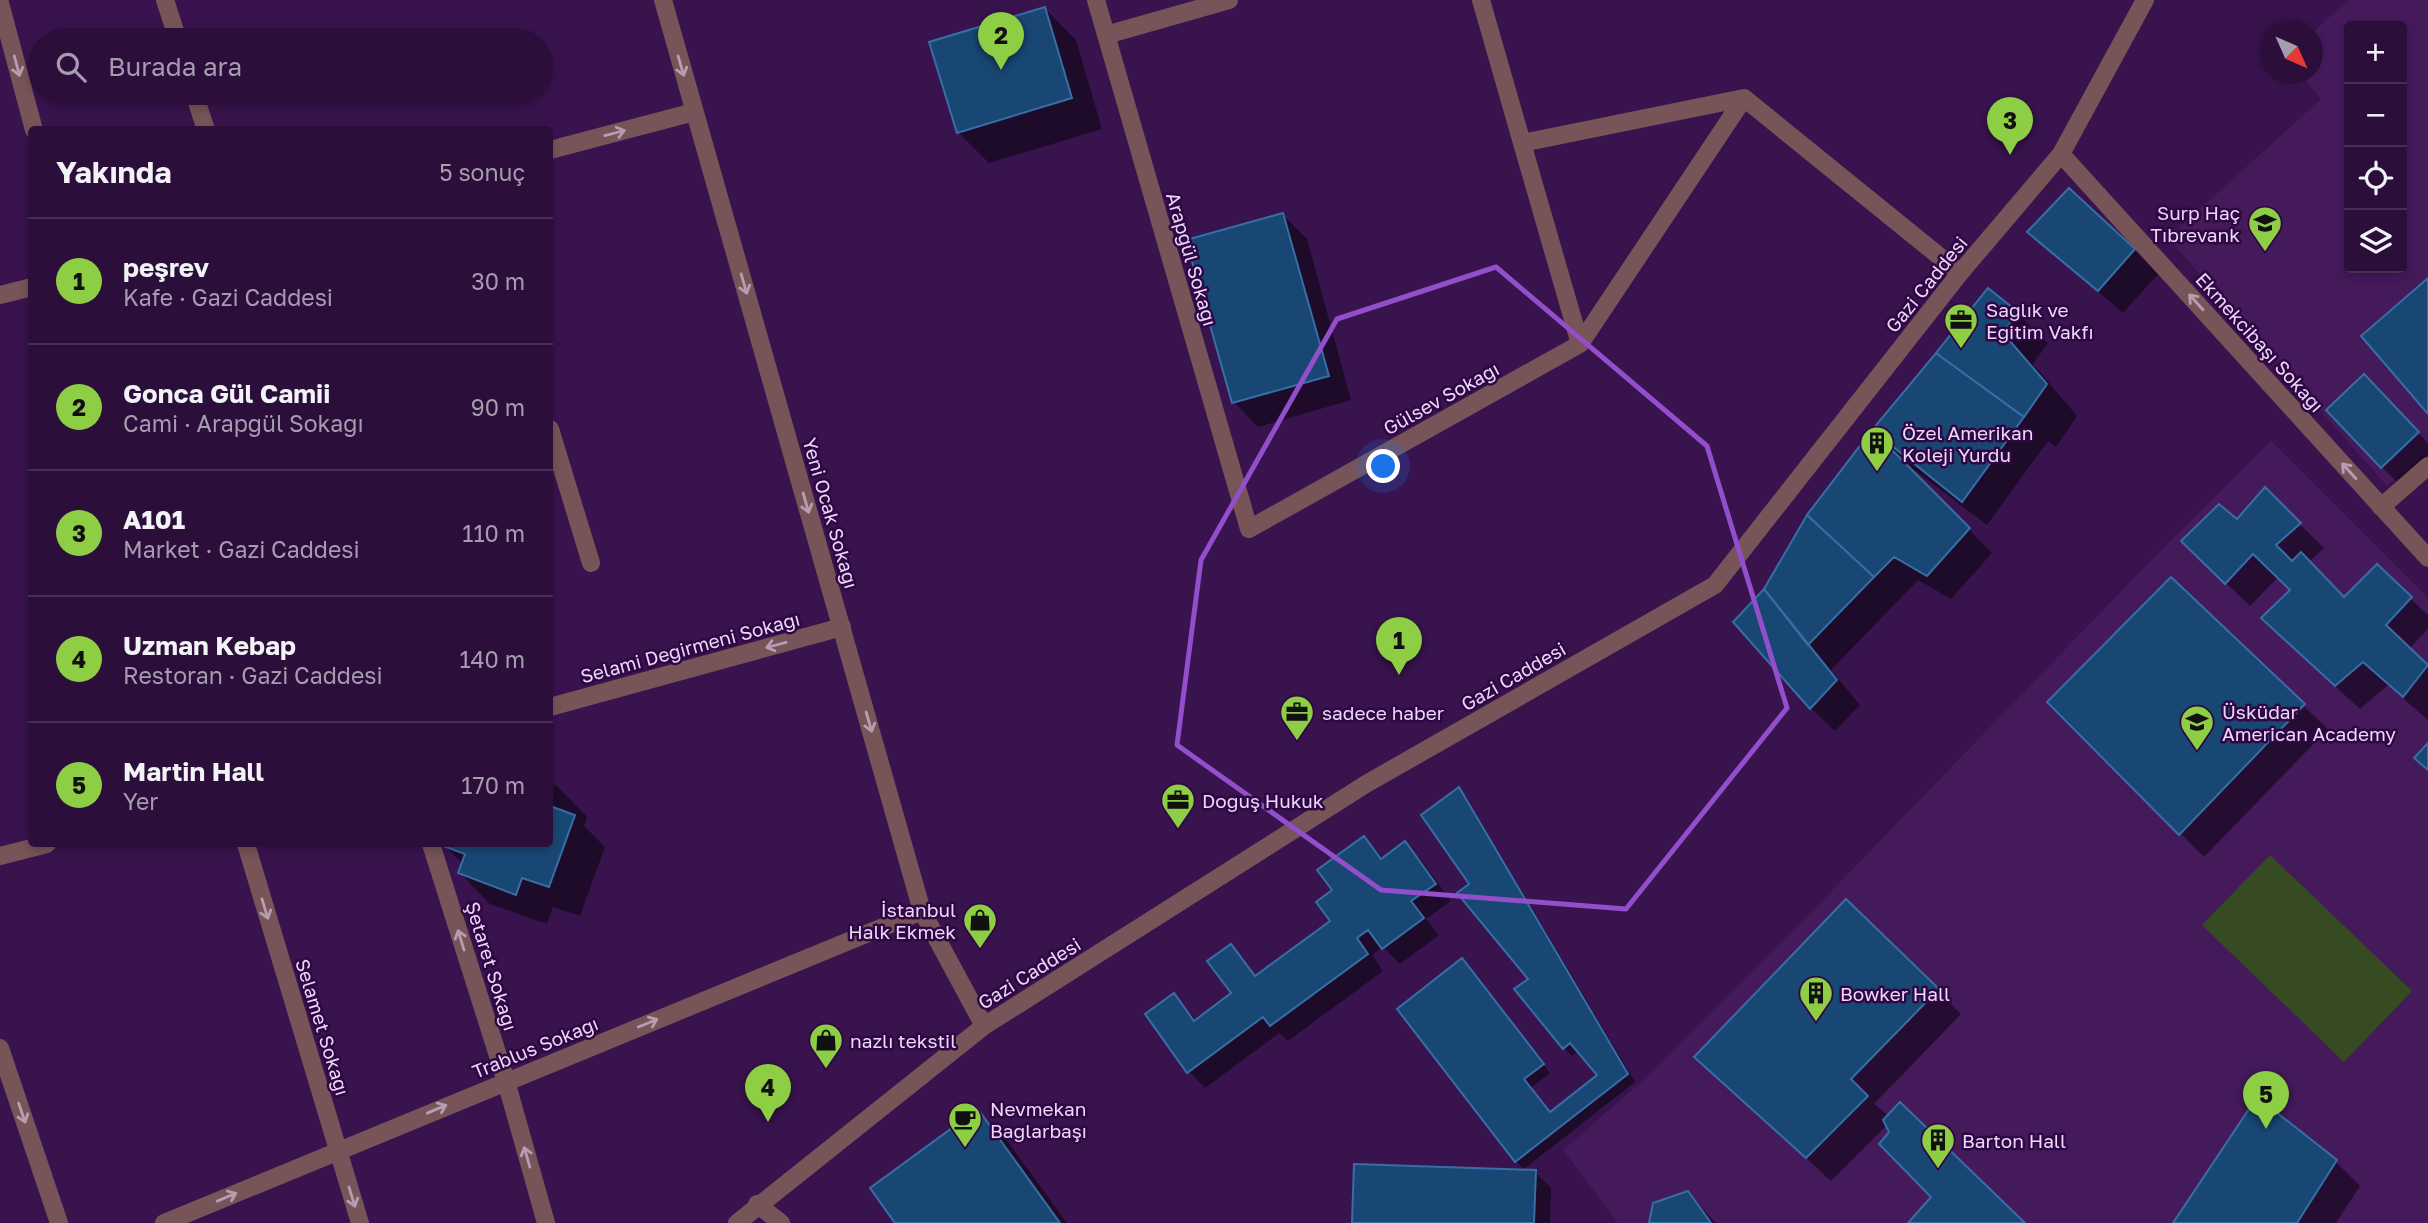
<!DOCTYPE html>
<html lang="tr">
<head>
<meta charset="utf-8">
<style>
	:root { --surface:#2b0e3a; --page:#331742; --text:#f1f3f6; --muted:#a69caf; --line:#472e54; --accent:#8dce45 }
	body { margin:0; font-family:"Golos Text",sans-serif; background:var(--page); color:var(--text) }
	.controls { position:absolute; right:21px; top:21px; display:grid; overflow:hidden; border-radius:7px; box-shadow:0 4px 10px #0003 }
	.controls button { width:63px; height:63px; display:grid; place-items:center; padding:0; border:0; border-bottom:2px solid var(--line); background:var(--surface); color:var(--text); font:35px sans-serif }
	.compass { position:absolute; left:2260px; top:21px; width:63px; height:63px; border-radius:50%; background:var(--surface); box-shadow:0 4px 10px #0003; rotate:135deg }
	.you { position:absolute; left:1384px; top:467px; width:24px; height:24px; margin:-18px; border:5px solid #fff; border-radius:50%; background:#1a73e8; box-shadow:0 0 0 10px #1a73e833 }
	.badge { display:grid; place-items:center; width:46px; height:46px; border-radius:50%; background:var(--accent); color:#111; font-size:23px; font-weight:700 }
	.pin { position:absolute; translate:-50% -58px; filter:drop-shadow(0 2px 4px #0008) }
	.pin::after { content:''; position:absolute; top:37px; width:24px; height:21px; background:inherit; clip-path:polygon(0 0,100% 0,50% 100%) }
	.list { margin:0; padding:0; list-style:none }
	h2 { display:flex; justify-content:space-between; align-items:center; height:91px; margin:0; padding:0 28px; font-size:30px }
	h2 small { font-size:23px; font-weight:400; color:var(--muted) }
	.list li { display:grid; grid-template-columns:46px 1fr auto; gap:21px; align-items:center; box-sizing:border-box; height:126px; padding:0 28px; border-top:2px solid var(--line) }
	.list b { display:block; font-size:26px; white-space:nowrap }
	.list p { margin:0; font-size:23px; white-space:nowrap; color:var(--muted) }
	.list em { font-size:23px; font-style:normal; color:var(--muted) }
	.icon { flex:none; width:38px; height:38px; fill:none; stroke:currentColor; stroke-width:2; stroke-linecap:round; stroke-linejoin:round }
	.map { position:relative; flex:none; width:2428px; height:1223px; overflow:hidden }
	.search { position:absolute; background:var(--surface); box-shadow:0 4px 10px #0003; left:28px; top:28px; width:525px; height:77px; display:flex; align-items:center; gap:18px; box-sizing:border-box; padding:0 24px; border-radius:38px; color:var(--muted); font-size:26px }
	.panel { position:absolute; background:var(--surface); box-shadow:0 4px 10px #0003; left:28px; top:126px; width:525px; height:721px; border-radius:7px }
	.map>svg:first-child { display:block }
	.built { fill:#441a5b; fill-rule:evenodd }
	.green { fill:#364b22 }
	.shadow { fill:#0007 }
	.building { fill:#194774; stroke:#386ea6; stroke-width:2 }
	.lines { fill:none; stroke-linecap:round; stroke-linejoin:round }
	.minor { stroke:#775458; stroke-width:18 }
	.oneway { stroke:#b79db2 }
	.marked { fill:none; stroke:#924ecb; stroke-width:5; stroke-linejoin:round }
	.labels { text-anchor:middle; dominant-baseline:central; stroke-width:5; stroke-linejoin:round; paint-order:stroke }
	.poi-label { font-size:19px; fill:#ecd8fb; stroke:#2f0742; text-anchor:start }
	.street-label { font-size:19px; fill:#ecd8fb; stroke:#2f0742 }
</style>
</head>
<body>
<div class="map">
<svg width="2428" height="1223" viewBox="0 0 2428 1223">
	<rect width="100%" height="100%" fill="#39134e"/>
	<path class="built" d="M2348,0H2428V450L2387,486L2168,238L2321,99L2300,74H2312L2313,32ZM2349,26H2402V268H2349Z
		M2271,441L2428,598V1223H1618L1563,1150L1642,1081L1818,905L2165,546Z"/>
	<path class="green" d="M2270,855L2412,991L2344,1062L2202,925Z"/>
	<path class="shadow" d="M1045,9L1076,40L1102,129L989,163L958,132Z
		M1283,215L1307,239L1351,400L1258,427L1234,402Z
		M2029,232L2134,250L2158,274L2123,313Z
		M1988,291L2017,313L2048,343L2033,364L2077,416L2056,447L2048,441L1987,525L1896,456L1992,553L1951,599L1918,580L1831,670L1860,705L1835,731L1811,708L1765,590L1808,516Z
		M2381,392L2428,443V455L2398,483L2382,467Z
		M2265,490L2324,548L2309,562L2345,599L2377,567L2428,615V629L2409,649L2428,668V720L2388,685L2360,709L2287,642L2263,618L2292,591L2278,577L2250,606L2207,565L2237,521Z
		M2171,580L2328,729L2204,857L2050,702Z
		M550,783L557,786L587,817L584,826L605,847L580,916L553,907L547,924L490,904L460,873L463,864L445,846L550,844Z
		M1459,790L1466,797L1635,1082L1524,1169L1516,1161L1470,969L1550,1073L1531,1088L1551,1114L1600,1075L1579,1050L1572,1056L1564,1048L1516,989L1531,979L1472,884Z
		M1364,838L1384,859L1405,844L1421,860L1451,901L1426,919L1439,935L1400,964L1383,947L1372,955L1383,971L1288,1041L1279,1033L1205,1088L1189,1071L1174,995L1197,1021L1233,993L1230,946L1257,976L1332,922L1334,891Z
		M1937,990L1961,1014L1874,1104L2022,1223H1910L1933,1197L1887,1125L1831,1181L1696,1057Z
		M978,1112L1008,1142L1067,1223H898Z
		M2336,1162L2360,1186L2336,1223H2175Z
		M1535,1172L1551,1188L1550,1223H1354Z
		M1688,1193L1716,1223H1651Z"/>
	<path class="building" d="M1045,7L1072,98L957,133L929,42Z
		M2069,188L2135,249L2098,291L2027,232Z
		M1283,213L1329,376L1232,403L1186,240Z
		M2428,278V414L2361,336Z
		M1988,288L2018,312L2003,333L2047,384L2024,417L1936,353Z
		M1936,353L2024,417L1962,502L1872,430Z
		M2364,374L2419,432L2381,468L2326,410Z
		M1872,430L1970,528L1927,576L1894,557L1874,577L1807,515Z
		M2265,487L2301,523L2276,545L2292,561L2301,552L2344,597L2377,564L2412,597L2386,625L2428,665L2403,697L2363,662L2335,686L2261,618L2290,590L2253,554L2225,584L2181,541L2219,504L2237,519Z
		M1807,515L1874,577L1808,645L1764,589Z
		M2171,577L2305,704L2179,835L2047,702Z
		M1764,589L1837,680L1810,709L1733,622Z
		M2428,743V770L2414,758Z
		M1459,787L1628,1074L1515,1162L1397,1009L1462,958L1544,1064L1524,1079L1550,1112L1597,1075L1570,1043L1563,1049L1514,989L1528,979L1457,893L1469,884L1421,815Z
		M550,806L575,815L549,887L522,878L516,895L458,873L465,854L443,846L444,844H550Z
		M1364,836L1381,859L1405,841L1436,884L1411,901L1424,918L1382,949L1368,930L1357,938L1368,954L1270,1026L1263,1017L1187,1073L1145,1014L1174,993L1194,1021L1231,993L1207,961L1231,944L1255,976L1330,921L1316,902L1332,890L1317,870Z
		M1846,899L1939,989L1851,1079L1868,1096L1806,1158L1694,1057Z
		M2257,1097L2337,1160L2297,1223H2173Z
		M1900,1102L2025,1223H1908L1931,1197L1879,1144L1889,1132L1883,1120Z
		M978,1109L1060,1223H895L870,1188Z
		M1354,1164L1536,1170L1534,1223H1352Z
		M1688,1191L1711,1223H1649L1653,1203Z"/>
	<g class="lines">
		<path class="minor" d="M165,0L178,40
			M663,0L922,911L984,1026
			M1096,0L1249,529L1580,344L1744,98
			M1481,0L1522,143L1744,98L1960,273
			M0,3L34,130
			M1106,35L1229,0
			M194,93L206,130
			M1522,143L1580,344
			M550,150L694,112
			M2061,154L2428,558
			M0,295L32,287
			M550,429L591,563
			M2381,507L2428,466
			M550,707L842,627
			M246,844L360,1223
			M431,844L506,1081L546,1223
			M0,856L47,844
			M0,1048L59,1223
			M757,1204L781,1223
			M164,1223L922,911
			M737,1223L984,1026L1366,784L1715,585L1960,273L2061,154L2145,0"/>
	</g>
	<defs><path id="oneway-shaft" d="M-6 0H5M1.5-3L5.5 0L1.5 3" fill="none" stroke-width="1.6" stroke-linecap="round" stroke-linejoin="round" transform="scale(1.75)"/></defs>
	<g class="oneway">
		<use href="#oneway-shaft" transform="translate(17 66) rotate(75)"/>
		<use href="#oneway-shaft" transform="translate(681 66) rotate(74)"/>
		<use href="#oneway-shaft" transform="translate(615 133) rotate(-15)"/>
		<use href="#oneway-shaft" transform="translate(744 284) rotate(74)"/>
		<use href="#oneway-shaft" transform="translate(2196 302) rotate(-132)"/>
		<use href="#oneway-shaft" transform="translate(2349 471) rotate(-132)"/>
		<use href="#oneway-shaft" transform="translate(806 503) rotate(74)"/>
		<use href="#oneway-shaft" transform="translate(776 645) rotate(165)"/>
		<use href="#oneway-shaft" transform="translate(869 722) rotate(74)"/>
		<use href="#oneway-shaft" transform="translate(265 909) rotate(73)"/>
		<use href="#oneway-shaft" transform="translate(461 940) rotate(-107)"/>
		<use href="#oneway-shaft" transform="translate(648 1023) rotate(-22)"/>
		<use href="#oneway-shaft" transform="translate(437 1109) rotate(-23)"/>
		<use href="#oneway-shaft" transform="translate(22 1113) rotate(71)"/>
		<use href="#oneway-shaft" transform="translate(527 1157) rotate(-106)"/>
		<use href="#oneway-shaft" transform="translate(227 1197) rotate(-23)"/>
		<use href="#oneway-shaft" transform="translate(352 1197) rotate(73)"/>
	</g>
	<path class="marked" d="M1496,267L1707,446L1787,708L1626,909L1381,890L1177,745L1201,560L1337,319Z"/>
	<defs>
		<g id="school-pin" transform="scale(1.75)"><path d="M0 17L-7.5 6A9.5 9.5 0 1 1 7.5 6Z" fill="#8dce45" stroke="#2f0742"/><path d="M0-5L7-2L0 1L-7-2ZM-4 1L0 2.5L4 1V4Q0 6-4 4Z" fill="#111"/></g>
		<g id="office-pin" transform="scale(1.75)"><path d="M0 17L-7.5 6A9.5 9.5 0 1 1 7.5 6Z" fill="#8dce45" stroke="#2f0742"/><path d="M-6-3h4V-5.5h4V-3h4V5H-6ZM-1-4.5V-3h2v-1.5ZM-6 0V1H6V0Z" fill="#111"/></g>
		<g id="building-pin" transform="scale(1.75)"><path d="M0 17L-7.5 6A9.5 9.5 0 1 1 7.5 6Z" fill="#8dce45" stroke="#2f0742"/><path d="M-4-6H4V6H1V3H-1V6H-4ZM-2.5-4.3h1.7v1.8h-1.7ZM.8-4.3h1.7v1.8H.8ZM-2.5-1h1.7V.8h-1.7ZM.8-1h1.7V.8H.8Z" fill="#111"/></g>
		<g id="shop-pin" transform="scale(1.75)"><path d="M0 17L-7.5 6A9.5 9.5 0 1 1 7.5 6Z" fill="#8dce45" stroke="#2f0742"/><path d="M-5-2.5h2.3a2.7 3.5 0 0 1 5.4 0H5L5.5 6h-11ZM-1.5-2.5h3a1.5 2.3 0 0 0-3 0Z" fill="#111"/></g>
		<g id="cafe-pin" transform="scale(1.75)"><path d="M0 17L-7.5 6A9.5 9.5 0 1 1 7.5 6Z" fill="#8dce45" stroke="#2f0742"/><path d="M-5.5-4.5H6V0H3Q3 3.5 0 3.5H-2.5Q-5.5 3.5-5.5 0ZM3-3.2v2h1.7v-2ZM-6 4.5H4V6H-6Z" fill="#111"/></g>
	</defs>
	<g fill-rule="evenodd">
		<use href="#school-pin" x="2265" y="223"/>
		<use href="#office-pin" x="1961" y="320"/>
		<use href="#building-pin" x="1877" y="443"/>
		<use href="#office-pin" x="1297" y="712"/>
		<use href="#school-pin" x="2197" y="722"/>
		<use href="#office-pin" x="1178" y="800"/>
		<use href="#shop-pin" x="980" y="920"/>
		<use href="#building-pin" x="1816" y="993"/>
		<use href="#shop-pin" x="826" y="1040"/>
		<use href="#cafe-pin" x="965" y="1119"/>
		<use href="#building-pin" x="1938" y="1140"/>
	</g>
	<g class="labels">
		<g class="poi-label">
			<text x="2240" y="212" text-anchor="end">Surp Haç<tspan x="2240" dy="22">Tıbrevank</tspan></text>
			<text x="1986" y="309">Sağlık ve<tspan x="1986" dy="22">Eğitim Vakfı</tspan></text>
			<text x="1902" y="432">Özel Amerikan<tspan x="1902" dy="22">Koleji Yurdu</tspan></text>
			<text x="2222" y="711">Üsküdar<tspan x="2222" dy="22">American Academy</tspan></text>
			<text x="1322" y="712">sadece haber</text>
			<text x="1202" y="800">Doğuş Hukuk</text>
			<text x="956" y="909" text-anchor="end">İstanbul<tspan x="956" dy="22">Halk Ekmek</tspan></text>
			<text x="1840" y="993">Bowker Hall</text>
			<text x="850" y="1040">nazlı tekstil</text>
			<text x="990" y="1108">Nevmekan<tspan x="990" dy="22">Bağlarbaşı</tspan></text>
			<text x="1962" y="1140">Barton Hall</text>
		</g>
		<g class="street-label">
			<text transform="translate(1192 259) rotate(74)">Arapgül Sokağı</text>
			<text transform="translate(1926 284) rotate(-51)">Gazi Caddesi</text>
			<text transform="translate(2260 342) rotate(48)">Ekmekcibaşı Sokağı</text>
			<text transform="translate(1441 398) rotate(-29)">Gülsev Sokağı</text>
			<text transform="translate(831 513) rotate(74)">Yeni Ocak Sokağı</text>
			<text transform="translate(690 647) rotate(-15)">Selami Değirmeni Sokağı</text>
			<text transform="translate(1513 676) rotate(-30)">Gazi Caddesi</text>
			<text transform="translate(492 966) rotate(73)">Şetaret Sokağı</text>
			<text transform="translate(1029 973) rotate(-32)">Gazi Caddesi</text>
			<text transform="translate(323 1027) rotate(73)">Selamet Sokağı</text>
			<text transform="translate(535 1047) rotate(-22)">Trablus Sokağı</text>
		</g>
	</g>
</svg>
<div class="controls">
<button>+</button>
<button>−</button>
<button><svg class="icon" aria-label="locate" viewBox="0 0 24 24"><circle cx="12" cy="12" r="6"/><path d="M12 2v4M12 18v4M2 12h4M18 12h4"/></svg></button>
<button><svg class="icon" aria-label="layers" viewBox="0 0 24 24"><path d="M12 4l9 5-9 5-9-5zM3 14l9 5 9-5"/></svg></button>
</div>
<svg class="compass" viewBox="-18 -18 36 36"><path d="M0-13l5 13h-10z" fill="#e53935"/><path d="M0 13l5-13h-10z" fill="#a69caf"/></svg>
<div class="you"></div>
<div class="pin badge" style="left:1399px;top:675px">1</div>
<div class="pin badge" style="left:1001px;top:70px">2</div>
<div class="pin badge" style="left:2010px;top:155px">3</div>
<div class="pin badge" style="left:768px;top:1122px">4</div>
<div class="pin badge" style="left:2266px;top:1129px">5</div>
<div class="search"><svg class="icon" aria-label="search" viewBox="0 0 24 24"><circle cx="10" cy="10" r="6"/><path d="M15 15l6 6"/></svg>Burada ara</div>
<section class="panel">
<h2>Yakında<small>5 sonuç</small></h2>
<ul class="list">
<li><span class="badge">1</span><div><b>peşrev</b><p>Kafe · Gazi Caddesi</p></div><em>30 m</em></li>
<li><span class="badge">2</span><div><b>Gonca Gül Camii</b><p>Cami · Arapgül Sokağı</p></div><em>90 m</em></li>
<li><span class="badge">3</span><div><b>A101</b><p>Market · Gazi Caddesi</p></div><em>110 m</em></li>
<li><span class="badge">4</span><div><b>Uzman Kebap</b><p>Restoran · Gazi Caddesi</p></div><em>140 m</em></li>
<li><span class="badge">5</span><div><b>Martin Hall</b><p>Yer</p></div><em>170 m</em></li>
</ul>
</section>
</div>
</body>
</html>
